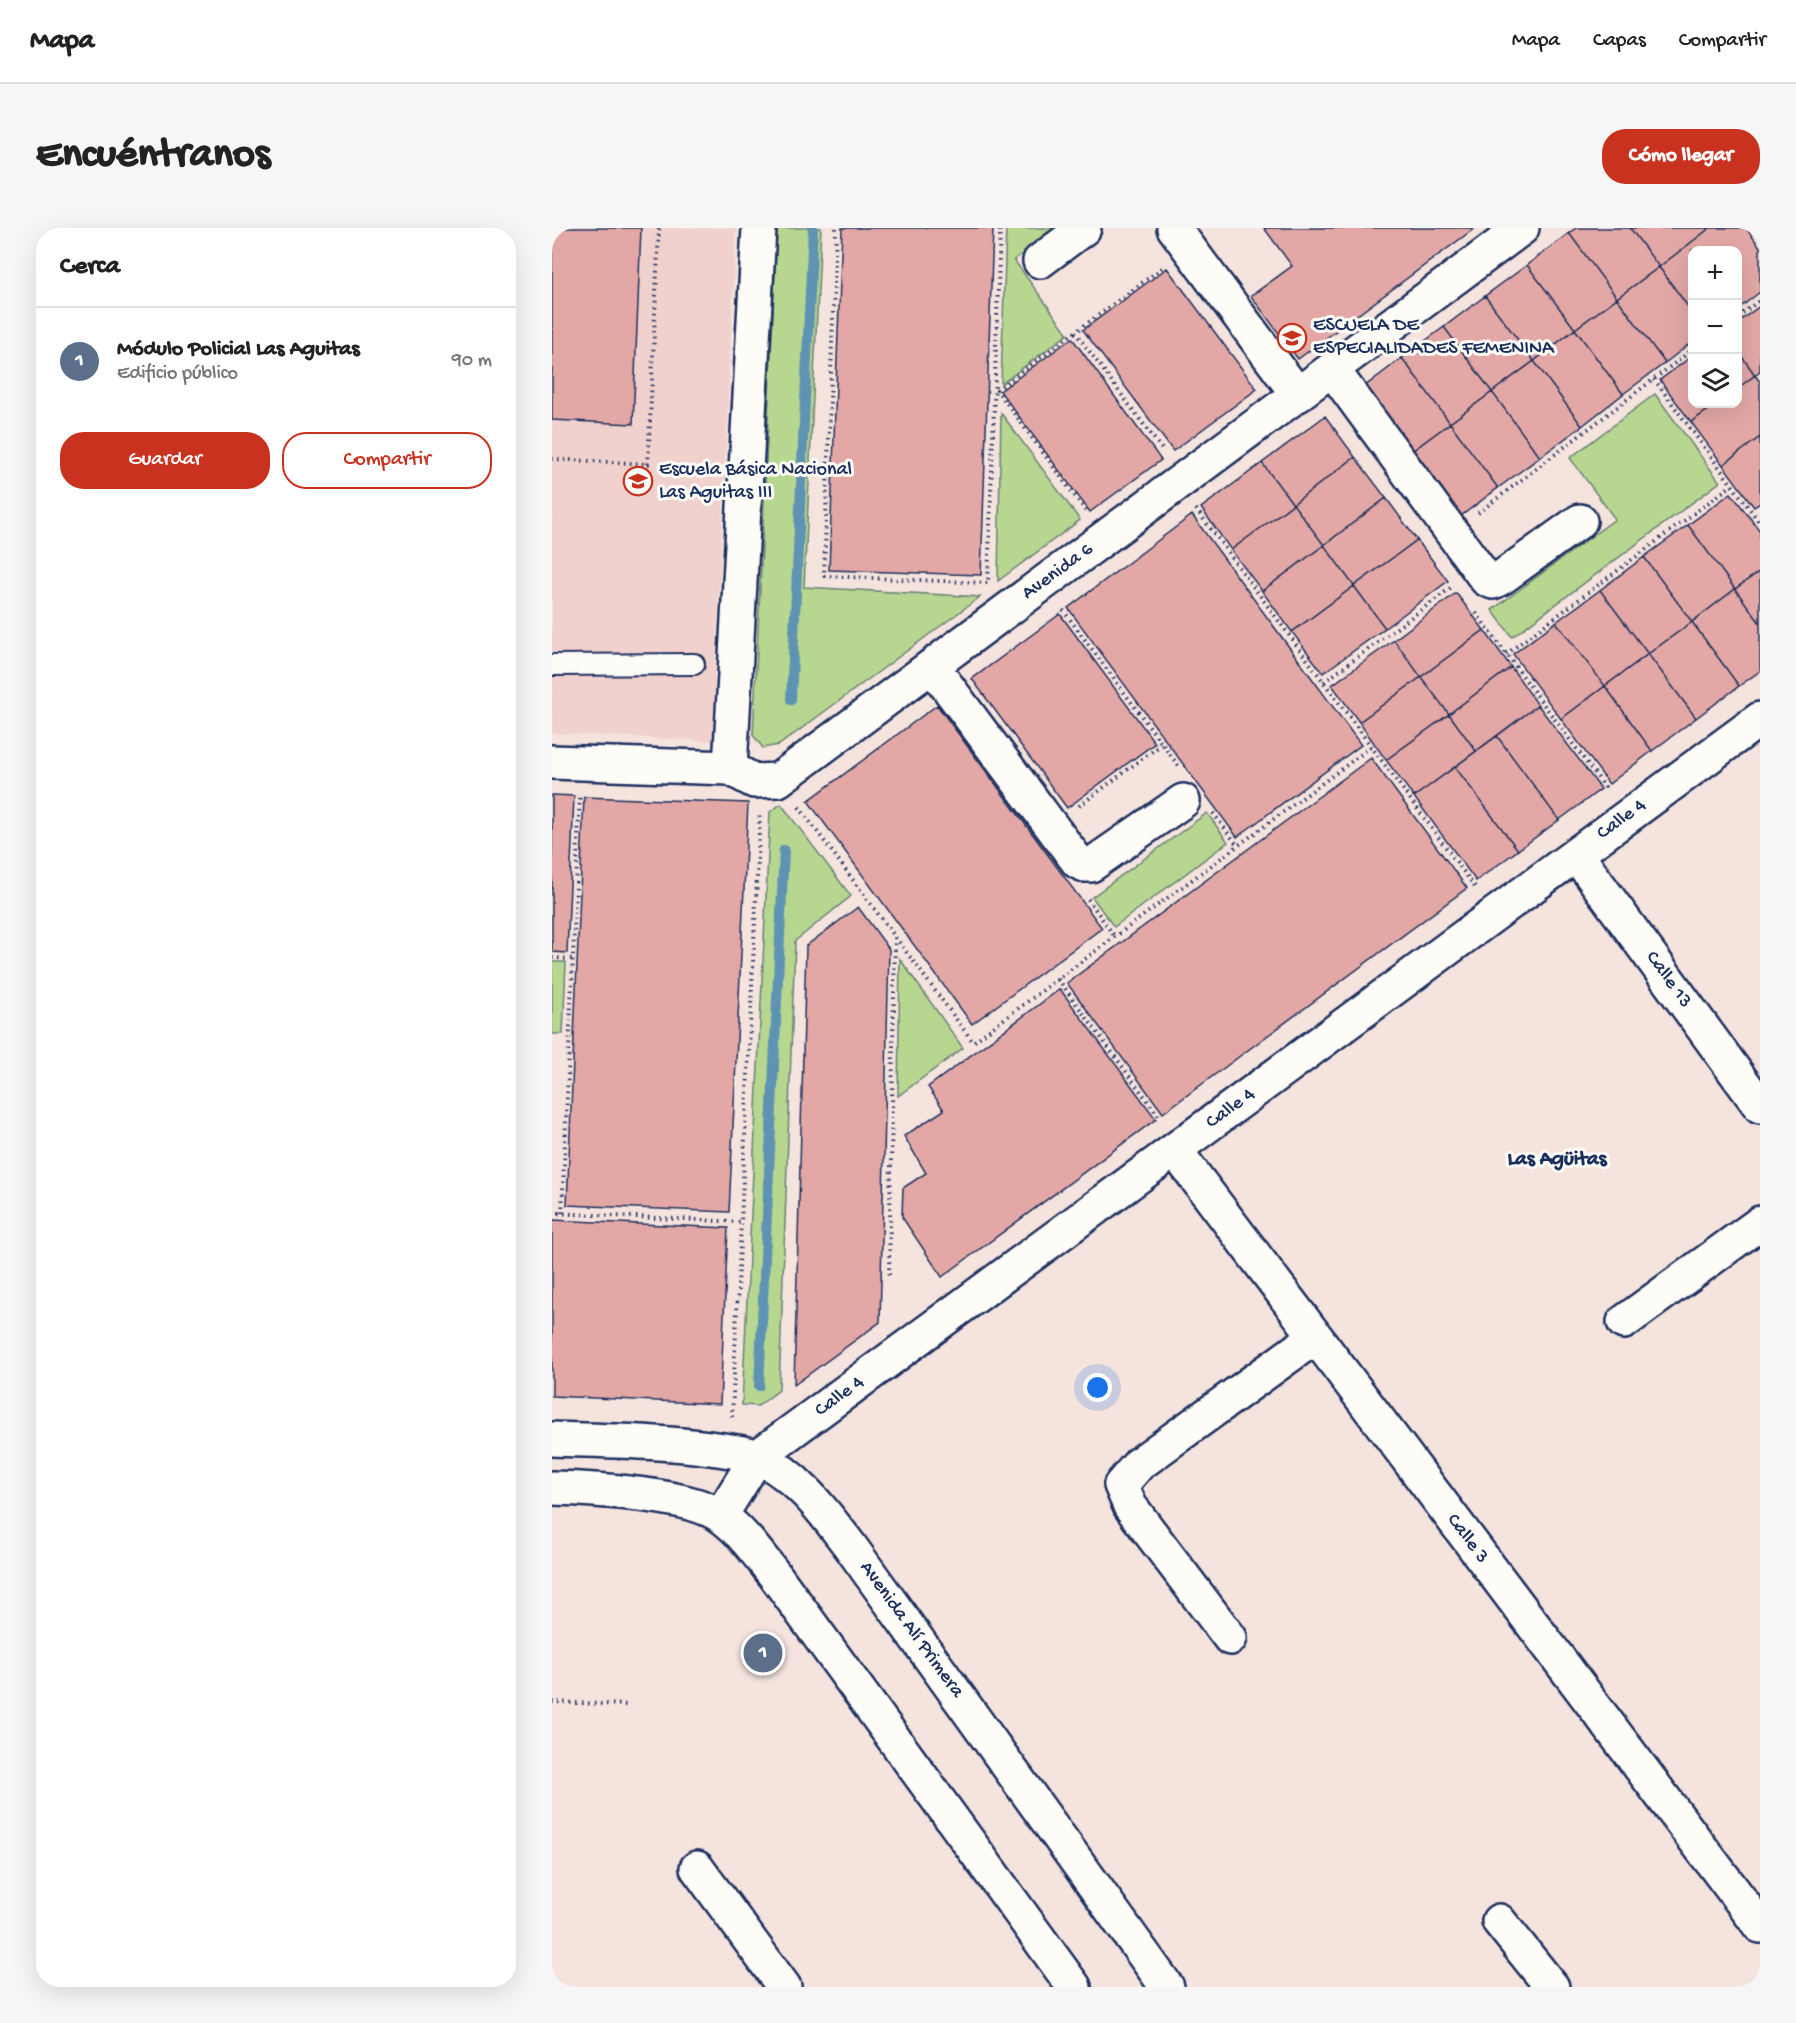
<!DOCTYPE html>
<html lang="es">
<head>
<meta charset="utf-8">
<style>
	:root { --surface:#fff; --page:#f6f6f6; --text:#222; --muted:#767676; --line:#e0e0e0; --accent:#c8321e }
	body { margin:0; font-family:"Gochi Hand",sans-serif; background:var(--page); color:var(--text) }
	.controls { position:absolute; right:18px; top:18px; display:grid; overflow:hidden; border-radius:12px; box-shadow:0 6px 24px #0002 }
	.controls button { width:54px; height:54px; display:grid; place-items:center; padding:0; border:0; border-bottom:2px solid var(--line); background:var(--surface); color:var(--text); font:30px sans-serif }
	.you { position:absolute; left:546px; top:1160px; width:21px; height:21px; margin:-15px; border:4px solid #fff; border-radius:50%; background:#1a73e8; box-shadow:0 0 0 9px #1a73e833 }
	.badge { display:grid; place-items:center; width:39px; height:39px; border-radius:50%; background:var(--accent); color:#fff; font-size:20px; font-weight:700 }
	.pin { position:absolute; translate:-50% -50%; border:3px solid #fff; box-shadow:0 2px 6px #0006 }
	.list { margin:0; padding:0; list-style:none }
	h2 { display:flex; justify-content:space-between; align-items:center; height:78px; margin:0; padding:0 24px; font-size:26px }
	h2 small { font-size:20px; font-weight:400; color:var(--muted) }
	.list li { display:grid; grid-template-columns:39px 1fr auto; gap:18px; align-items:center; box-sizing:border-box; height:108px; padding:0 24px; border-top:2px solid var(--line) }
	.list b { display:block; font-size:22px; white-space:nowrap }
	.list p { margin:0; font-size:20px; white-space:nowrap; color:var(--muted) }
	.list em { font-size:20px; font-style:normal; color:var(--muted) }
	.actions { display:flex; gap:12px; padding:18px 24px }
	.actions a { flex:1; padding:14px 0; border:2px solid var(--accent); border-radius:24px; text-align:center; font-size:21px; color:var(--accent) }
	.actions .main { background:var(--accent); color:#fff }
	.icon { flex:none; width:33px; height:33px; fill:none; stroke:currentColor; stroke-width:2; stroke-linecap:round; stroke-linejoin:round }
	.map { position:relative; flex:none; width:1208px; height:1759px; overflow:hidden; border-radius:24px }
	header { display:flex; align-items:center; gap:36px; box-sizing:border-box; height:84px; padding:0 30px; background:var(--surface); border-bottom:2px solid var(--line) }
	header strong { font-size:28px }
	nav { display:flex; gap:33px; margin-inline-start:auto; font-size:21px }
	.intro { display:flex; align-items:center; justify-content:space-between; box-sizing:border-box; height:144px; padding:0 36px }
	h1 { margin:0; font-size:42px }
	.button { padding:15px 27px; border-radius:24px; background:var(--accent); color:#fff; font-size:21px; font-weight:700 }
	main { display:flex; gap:36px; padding:0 36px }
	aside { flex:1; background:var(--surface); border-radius:24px; box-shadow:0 6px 24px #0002 }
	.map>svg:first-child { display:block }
	.built { fill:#f0d1cd }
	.green { fill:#b7d68f; stroke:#698276; stroke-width:1.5 }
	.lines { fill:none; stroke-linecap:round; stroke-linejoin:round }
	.stream { stroke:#5e93b3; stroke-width:10 }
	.building { fill:#e3a8a5; stroke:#1b2f5e; stroke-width:1.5 }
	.service-casing { stroke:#1b2f5e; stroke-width:24 }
	.minor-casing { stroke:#1b2f5e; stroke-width:38 }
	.secondary-casing { stroke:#1b2f5e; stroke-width:38 }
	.path { stroke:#1b2f5e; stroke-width:4; stroke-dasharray:1.5 4.5; stroke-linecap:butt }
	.service { stroke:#fdfcf7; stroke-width:20 }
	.minor { stroke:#fdfcf7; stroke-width:33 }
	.secondary { stroke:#fdfcf7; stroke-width:33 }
	.labels { text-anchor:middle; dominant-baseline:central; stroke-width:6; stroke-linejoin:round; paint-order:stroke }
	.poi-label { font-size:20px; fill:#1b2f5e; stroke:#fdfcf7; text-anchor:start }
	.street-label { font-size:20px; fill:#1b2f5e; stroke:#fdfcf7 }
	.neighbourhood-label { font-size:21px; font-weight:bold; fill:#1b2f5e; stroke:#fdfcf7 }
</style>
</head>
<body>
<header>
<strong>Mapa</strong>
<nav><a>Mapa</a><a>Capas</a><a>Compartir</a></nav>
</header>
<div class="intro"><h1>Encuéntranos</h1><a class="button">Cómo llegar</a></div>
<main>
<aside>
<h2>Cerca<small></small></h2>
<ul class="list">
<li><span class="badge" style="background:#5c6f8a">1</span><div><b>Módulo Policial Las Aguitas</b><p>Edificio público</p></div><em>90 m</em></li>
</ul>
<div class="actions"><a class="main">Guardar</a><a>Compartir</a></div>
</aside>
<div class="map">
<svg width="1208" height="1759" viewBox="0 0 1208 1759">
	<rect width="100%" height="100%" fill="#f5e3de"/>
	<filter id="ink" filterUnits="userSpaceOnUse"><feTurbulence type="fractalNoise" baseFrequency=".0167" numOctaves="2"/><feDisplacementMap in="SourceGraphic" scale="12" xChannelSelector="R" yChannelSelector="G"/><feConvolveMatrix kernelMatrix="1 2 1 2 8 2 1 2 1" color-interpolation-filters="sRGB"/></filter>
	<g filter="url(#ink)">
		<path class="built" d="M0,0H184L160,513L0,505Z"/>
		<path class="green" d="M225,0H269L252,359L428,369L227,517L211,520L201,507Z
			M454,0H504L462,32L516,106L449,156Z
			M1103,166L1168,254L960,409L940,382L1063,291L1018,230Z
			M449,185L528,292L446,353Z
			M229,576L299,668L243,713L227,1162L206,1178L190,1177L218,584Z
			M655,585L676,614L562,699L540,669Z
			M348,731L411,820L346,868Z
			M0,734H14L11,806H0Z"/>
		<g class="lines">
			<path class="stream" d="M239,472L261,0
				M207,1158L232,622"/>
		</g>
		<path class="building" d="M0,0H89L81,196L0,192Z
			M290,0H441L429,347L277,342Z
			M712,0H923L746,131L699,68L740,38Z
			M1024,0H1078L1107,39L1065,70L1017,5Z
			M1078,0H1158L1107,39Z
			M1158,0H1194L1208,19V64L1186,81V22H1140V84L1107,39Z
			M1017,5L1065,70L1023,101L975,37Z
			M975,37L1023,101L982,133L933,68Z
			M1107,39L1140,84V114L1113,135L1065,70Z
			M615,40L705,161L621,223L531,102Z
			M933,68L982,133L940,164L892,99Z
			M1065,70L1113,135L1071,166L1023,101Z
			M1208,78V143L1203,147L1186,123V94Z
			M892,99L940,164L898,195L850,130Z
			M1023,101L1071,166L1030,198L982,133Z
			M520,110L609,232L538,284L448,163Z
			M1186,123L1203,147L1186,160Z
			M1140,128V176H1165L1139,194L1108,152Z
			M850,130L898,195L856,226L808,162Z
			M982,133L1030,198L988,229L940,164Z
			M1203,147L1208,154V209L1171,237L1139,194L1165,176H1186V160Z
			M940,164L988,229L946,260L898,195Z
			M773,188L803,229L741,276L710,235Z
			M898,195L946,260L905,291L856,226Z
			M1208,209V275L1202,279L1171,237Z
			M803,229L834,270L772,317L741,276Z
			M710,235L741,276L679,322L649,280Z
			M1179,265L1208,303V343L1183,361L1136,297Z
			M834,270L865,312L802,358L772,317Z
			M741,276L772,317L710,363L679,322Z
			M640,287L809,517L685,609L516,380Z
			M1136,297L1183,361L1140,394L1092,329Z
			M865,312L896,353L833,400L802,358Z
			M772,317L802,358L740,404L710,363Z
			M1092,329L1140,394L1096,426L1048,362Z
			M1208,343V395L1183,361Z
			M802,358L833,400L771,445L740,404Z
			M1183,361L1208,395V443L1187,458L1140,394Z
			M1048,362L1096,426L1053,458L1004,394Z
			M904,365L932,402L869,449L842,412Z
			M508,386L603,515L515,580L420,451Z
			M1004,394L1053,458L1009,491L961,426Z
			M1140,394L1187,458L1144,490L1096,426Z
			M932,402L959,439L897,486L869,449Z
			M842,412L869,449L807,494L780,457Z
			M1096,426L1144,490L1100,523L1053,458Z
			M959,439L986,477L924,523L897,486Z
			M869,449L897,486L834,532L807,494Z
			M1053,458L1100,523L1057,556L1009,491Z
			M385,477L550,700L420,796L256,573Z
			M986,477L1049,561L1007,592L945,508Z
			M897,486L924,523L862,569L834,532Z
			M945,508L1007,592L966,622L903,539Z
			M819,530L915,660L611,885L515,755Z
			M903,539L966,622L924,653L862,569Z
			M0,567L22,568L15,725L0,724Z
			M32,569L196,575L177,984L15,977Z
			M306,679L337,721L328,1094L242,1157L254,718Z
			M508,761L604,891L390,1049L350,989L351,960L374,945L352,908L392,882L376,859Z
			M0,992L176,1000L168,1176L0,1168Z"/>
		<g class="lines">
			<g class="service-casing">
				<path id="service" d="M0,437L142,436"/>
			</g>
			<g class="minor-casing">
				<path id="minor" d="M622,0L746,167
					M488,33L532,0
					M780,141L934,351L941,354L949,350L1028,293
					M380,438L526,634L533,637H539L631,573
					M0,534L178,540L202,553L226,552L970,0
					M178,540L207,0
					M1024,626L1208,878
					M623,922L1208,1698
					M1072,1094L1208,995
					M169,1287L205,1229L1208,491
					M678,1410L578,1278L569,1257L587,1236L763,1109
					M145,1640L232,1759
					M947,1693L1000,1759"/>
			</g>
			<g class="secondary-casing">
				<path id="secondary" d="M0,1211C55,1213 111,1213 165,1221C178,1223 194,1224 206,1229C246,1248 272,1284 298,1318L615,1759
					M0,1260C39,1261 140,1266 170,1289C192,1305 208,1329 225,1350L522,1759"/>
			</g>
			<path class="path" d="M284,0L272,348L436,355L448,0
				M1186,89L1208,72
				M523,104L612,224
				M1102,151L1208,295
				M0,231L96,236L107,0
				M644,281L923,659
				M534,283L445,162L610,40
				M926,285L1140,122
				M511,382L628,540
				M924,385L1055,562
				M954,426L1180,257
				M772,454L900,359
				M527,578L610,516
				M247,579L421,814L819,519
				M661,585L686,618
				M536,671L563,709
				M0,730L21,731
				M506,751L609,891
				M0,985L189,994
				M10,985L28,566
				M337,1047L343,709
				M180,1189L208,585
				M0,1474L76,1477"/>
			<use href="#service" class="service"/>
			<use href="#minor" class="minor"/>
			<use href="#secondary" class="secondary"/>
		</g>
	</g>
	<defs>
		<g id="school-ring" transform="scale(1.5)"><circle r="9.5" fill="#fdfcf7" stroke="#c8321e" stroke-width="1.5"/><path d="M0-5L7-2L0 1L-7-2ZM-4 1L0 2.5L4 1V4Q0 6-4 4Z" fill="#c8321e"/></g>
	</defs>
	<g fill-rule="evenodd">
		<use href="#school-ring" x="740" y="110"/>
		<use href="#school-ring" x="86" y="253"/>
	</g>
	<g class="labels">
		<g class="poi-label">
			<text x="761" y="98">ESCUELA DE<tspan x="761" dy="23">ESPECIALIDADES FEMENINA</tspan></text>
			<text x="107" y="242">Escuela Básica Nacional<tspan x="107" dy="23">Las Aguitas III</tspan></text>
		</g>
		<g class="street-label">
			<text transform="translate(506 344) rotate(-36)">Avenida 6</text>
			<text transform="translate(1070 592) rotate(-36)">Calle 4</text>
			<text transform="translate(1116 752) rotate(54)">Calle 13</text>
			<text transform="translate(679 881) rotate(-36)">Calle 4</text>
			<text transform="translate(288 1169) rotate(-36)">Calle 4</text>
			<text transform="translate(915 1311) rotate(53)">Calle 3</text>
			<text transform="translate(359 1402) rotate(54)">Avenida Alí Primera</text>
		</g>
		<g class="neighbourhood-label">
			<text x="1005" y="932">Las Agüitas</text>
		</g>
	</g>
</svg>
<div class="controls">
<button>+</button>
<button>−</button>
<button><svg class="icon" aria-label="layers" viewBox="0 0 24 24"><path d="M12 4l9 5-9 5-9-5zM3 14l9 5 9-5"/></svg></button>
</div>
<div class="you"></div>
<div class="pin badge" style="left:211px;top:1425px;background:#5c6f8a">1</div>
</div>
</main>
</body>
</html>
